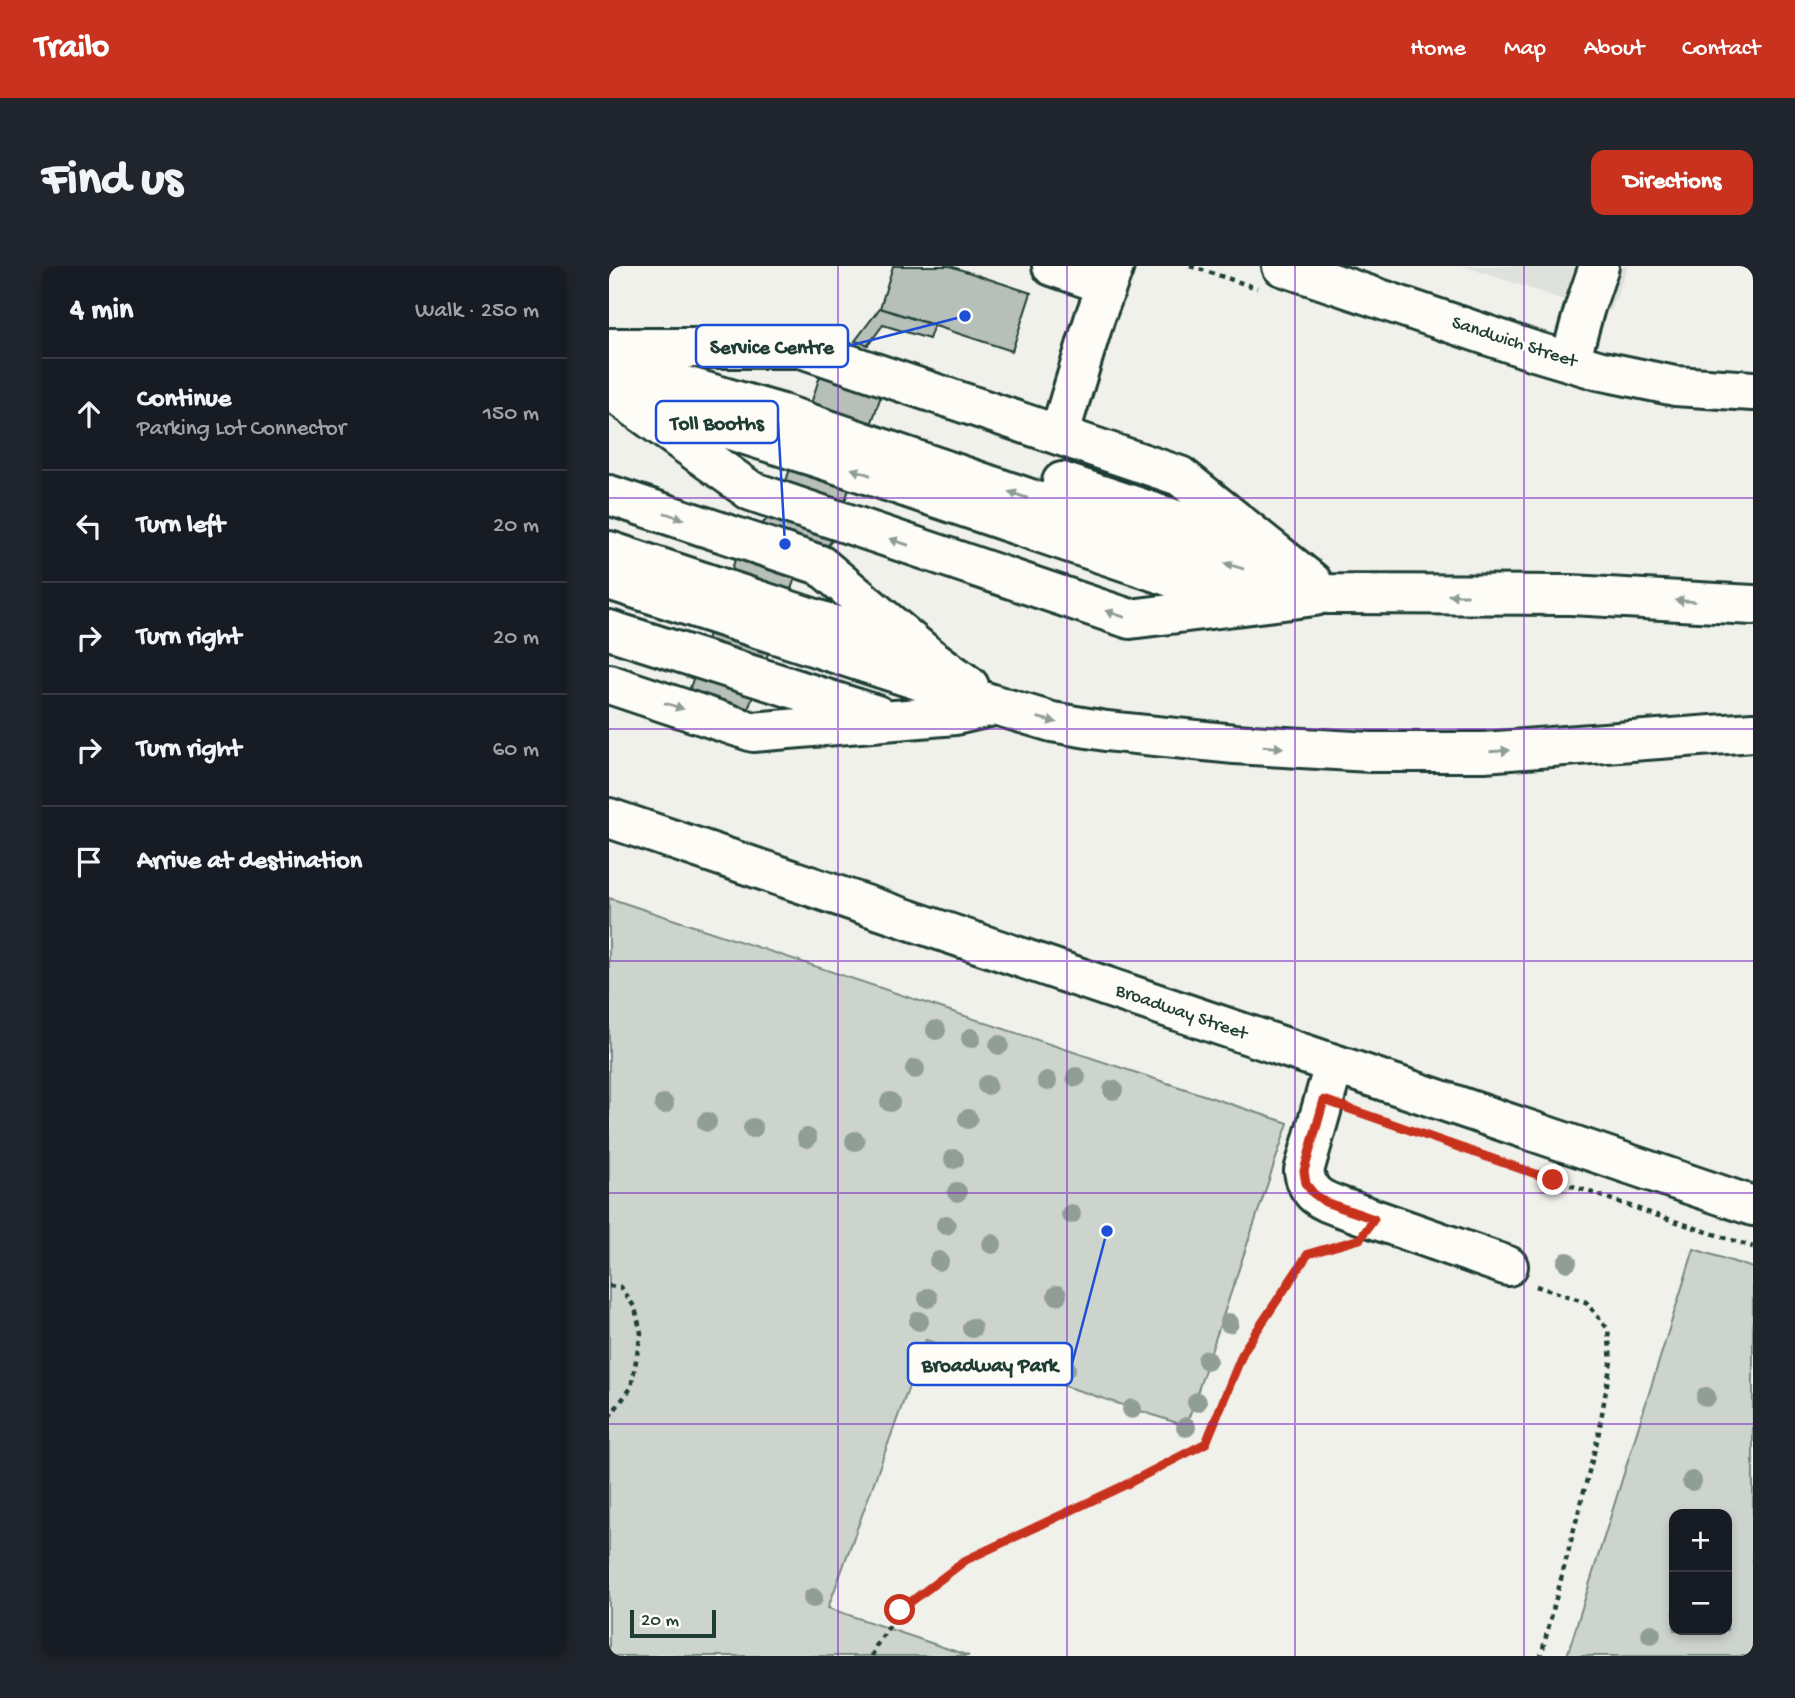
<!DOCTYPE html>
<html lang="en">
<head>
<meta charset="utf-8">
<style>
	:root { --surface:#171b24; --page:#20242c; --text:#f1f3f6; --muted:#9ea1a6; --line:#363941; --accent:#c8321e }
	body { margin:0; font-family:"Gochi Hand",sans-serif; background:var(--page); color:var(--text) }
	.controls { position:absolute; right:21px; bottom:21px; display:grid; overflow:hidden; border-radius:14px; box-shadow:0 4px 10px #0003 }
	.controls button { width:63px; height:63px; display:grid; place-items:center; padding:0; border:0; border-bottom:2px solid var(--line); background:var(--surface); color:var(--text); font:35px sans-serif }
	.scale { position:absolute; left:21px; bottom:18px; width:86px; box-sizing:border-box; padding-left:7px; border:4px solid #1f3d34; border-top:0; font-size:19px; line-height:24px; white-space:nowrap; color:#1f3d34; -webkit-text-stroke:5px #fdfcf7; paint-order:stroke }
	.stop { position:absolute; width:21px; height:21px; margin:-16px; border:5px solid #c8321e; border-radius:50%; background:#fff }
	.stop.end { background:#c8321e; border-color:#fff; box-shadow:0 2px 7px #0008 }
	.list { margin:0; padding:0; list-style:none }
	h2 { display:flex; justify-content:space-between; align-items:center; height:91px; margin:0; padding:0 28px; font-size:30px }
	h2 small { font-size:23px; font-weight:400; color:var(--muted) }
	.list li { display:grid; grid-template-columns:46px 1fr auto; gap:21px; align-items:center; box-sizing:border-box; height:112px; padding:0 28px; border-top:2px solid var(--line) }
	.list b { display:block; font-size:26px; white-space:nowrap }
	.list p { margin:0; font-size:23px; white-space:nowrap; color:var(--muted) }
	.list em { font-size:23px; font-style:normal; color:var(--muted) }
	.icon { flex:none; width:38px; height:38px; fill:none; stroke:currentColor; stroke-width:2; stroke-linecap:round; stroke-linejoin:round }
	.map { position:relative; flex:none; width:1144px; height:1390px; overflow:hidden; border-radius:14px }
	header { display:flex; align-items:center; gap:42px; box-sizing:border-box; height:98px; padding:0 35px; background:var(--accent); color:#fff }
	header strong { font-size:33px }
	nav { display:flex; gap:38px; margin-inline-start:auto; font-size:24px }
	.intro { display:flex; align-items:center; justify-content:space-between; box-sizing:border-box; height:168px; padding:0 42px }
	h1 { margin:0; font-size:49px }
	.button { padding:18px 32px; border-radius:14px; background:var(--accent); color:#fff; font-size:24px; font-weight:700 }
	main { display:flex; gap:42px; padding:0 42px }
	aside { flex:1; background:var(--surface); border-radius:14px; box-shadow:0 4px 10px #0003 }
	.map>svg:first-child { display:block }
	.built { fill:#dfe2dc }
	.green { fill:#cdd3cd; stroke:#768880; stroke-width:2; fill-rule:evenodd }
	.building { fill:#b6bfb8; stroke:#1f3d34; stroke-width:2 }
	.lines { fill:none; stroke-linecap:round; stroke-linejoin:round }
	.minor-casing { stroke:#1f3d34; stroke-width:44 }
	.highway-casing { stroke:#1f3d34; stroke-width:44 }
	.path { stroke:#1f3d34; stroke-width:4.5; stroke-dasharray:5 5; stroke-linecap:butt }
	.minor { stroke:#fdfcf7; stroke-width:38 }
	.highway { stroke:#fdfcf7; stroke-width:38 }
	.tree { fill:#909e97 }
	.oneway { fill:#8e9c96 }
	.route { stroke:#c8321e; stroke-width:9 }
	.grid { fill:none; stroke:#7b2cbf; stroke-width:2; stroke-opacity:0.55 }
	.labels { text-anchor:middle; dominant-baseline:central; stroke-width:5; stroke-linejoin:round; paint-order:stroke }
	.street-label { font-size:19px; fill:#1f3d34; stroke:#fdfcf7 }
	.leader { fill:none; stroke:#1d4ed8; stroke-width:2.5 }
	.callout-dot { fill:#1d4ed8; stroke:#fdfcf7; stroke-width:2.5 }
	.callout { fill:#fdfcf7; stroke:#1d4ed8; stroke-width:2.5 }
	.callout-label { font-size:21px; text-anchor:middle; font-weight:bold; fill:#1f3d34 }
</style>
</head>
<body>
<header>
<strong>Trailo</strong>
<nav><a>Home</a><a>Map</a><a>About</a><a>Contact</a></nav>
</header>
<div class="intro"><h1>Find us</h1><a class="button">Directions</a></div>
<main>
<aside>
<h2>4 min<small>Walk · 250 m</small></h2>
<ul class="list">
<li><svg class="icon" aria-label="ahead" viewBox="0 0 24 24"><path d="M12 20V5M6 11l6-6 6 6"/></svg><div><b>Continue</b><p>Parking Lot Connector</p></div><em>150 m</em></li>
<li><svg class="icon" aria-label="left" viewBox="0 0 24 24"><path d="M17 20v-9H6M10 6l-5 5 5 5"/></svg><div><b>Turn left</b></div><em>20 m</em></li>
<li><svg class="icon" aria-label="right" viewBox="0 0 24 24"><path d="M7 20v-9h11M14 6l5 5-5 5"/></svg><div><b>Turn right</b></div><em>20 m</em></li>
<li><svg class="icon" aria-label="right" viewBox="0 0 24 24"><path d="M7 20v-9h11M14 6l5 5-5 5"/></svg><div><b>Turn right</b></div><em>60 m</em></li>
<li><svg class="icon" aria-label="arrive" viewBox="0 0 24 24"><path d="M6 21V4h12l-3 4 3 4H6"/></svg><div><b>Arrive at destination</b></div></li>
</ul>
</aside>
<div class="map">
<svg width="1144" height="1390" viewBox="0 0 1144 1390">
	<rect width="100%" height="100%" fill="#f0f1eb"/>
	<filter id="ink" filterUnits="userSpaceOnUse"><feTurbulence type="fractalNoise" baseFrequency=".0143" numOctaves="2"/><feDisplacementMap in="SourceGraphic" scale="14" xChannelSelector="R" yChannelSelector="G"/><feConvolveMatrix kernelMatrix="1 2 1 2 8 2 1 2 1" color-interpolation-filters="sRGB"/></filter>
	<g filter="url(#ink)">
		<path class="built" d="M854,0H1019L1002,45L975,41Z"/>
		<path class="green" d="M0,632L679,857L577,1160L317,1074L219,1342L360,1390H0Z
			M1085,983L1144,1002V1390H958ZM1065,1248H1118V1364H1065Z"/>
		<path class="building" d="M284,0H341L422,27L403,85L271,42Z
			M271,42L325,59L320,73L274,59L259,79L246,75Z
			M218,88L279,109L222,276L186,312L130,469L71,450L131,280L168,243Z"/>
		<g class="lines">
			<g class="minor-casing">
				<path id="minor" d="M443,0L498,19
					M673,0L922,84L989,104L1066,120L1144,125
					M961,95L976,41L990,0
					M450,169L486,51L505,0
					M0,552L1144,940
					M725,799L695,905C699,930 712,934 734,942L899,1000"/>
			</g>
			<g class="highway-casing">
				<path id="highway" d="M0,82H192L571,210L703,316
					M0,98L173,148L547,276L719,328L962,329L1144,339
					M0,123L142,225L521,353L706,330
					M39,138L216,194L630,334
					M453,216L625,273
					M0,229L211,299L319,390L360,420
					M0,285L300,384
					M0,314L386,439L443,456L497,465L626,478L761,486H875L1144,466
					M0,364L268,449
					M0,418L144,466L346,449L384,440"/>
			</g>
			<path class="path" d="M581,0L648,22
				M744,844L1047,949L1144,981
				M0,1020L12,1021L26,1042L32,1067L22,1122L0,1151
				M927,1020L977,1036L999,1063L1002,1095L989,1171L932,1390
				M263,1390L267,1380L291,1344L357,1294L516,1219L597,1177L635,1084L699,988L736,978"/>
			<use href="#minor" class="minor"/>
			<use href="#highway" class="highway"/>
		</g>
		<g class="tree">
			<circle cx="327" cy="764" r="10"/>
			<circle cx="362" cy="772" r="10"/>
			<circle cx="390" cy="779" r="10"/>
			<circle cx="306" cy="803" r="10"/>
			<circle cx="467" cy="811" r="10"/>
			<circle cx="438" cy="815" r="10"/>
			<circle cx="378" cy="819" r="10"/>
			<circle cx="504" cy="824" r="10"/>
			<circle cx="281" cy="836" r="10"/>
			<circle cx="55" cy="838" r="10"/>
			<circle cx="359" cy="853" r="10"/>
			<circle cx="98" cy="856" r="10"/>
			<circle cx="144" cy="862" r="10"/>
			<circle cx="198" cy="872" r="10"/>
			<circle cx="246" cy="875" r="10"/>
			<circle cx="345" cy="893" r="10"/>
			<circle cx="348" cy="926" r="10"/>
			<circle cx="462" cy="948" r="10"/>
			<circle cx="337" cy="959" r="10"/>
			<circle cx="383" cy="978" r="10"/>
			<circle cx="330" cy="995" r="10"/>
			<circle cx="958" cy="996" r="10"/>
			<circle cx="448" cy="1029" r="10"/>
			<circle cx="319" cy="1032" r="10"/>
			<circle cx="310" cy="1055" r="10"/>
			<circle cx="620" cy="1057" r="10"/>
			<circle cx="363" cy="1062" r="10"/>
			<circle cx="598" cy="1094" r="10"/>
			<circle cx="457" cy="1102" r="10"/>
			<circle cx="1097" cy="1131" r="10"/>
			<circle cx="588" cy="1136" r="10"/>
			<circle cx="523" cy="1143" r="10"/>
			<circle cx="577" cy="1161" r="10"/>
			<circle cx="1083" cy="1215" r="10"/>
			<circle cx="204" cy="1332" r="10"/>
			<circle cx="1042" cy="1368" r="10"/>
		</g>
		<defs><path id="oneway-solid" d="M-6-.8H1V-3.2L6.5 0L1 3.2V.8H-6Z" transform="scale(1.75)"/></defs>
		<g class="oneway">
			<use href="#oneway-solid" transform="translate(252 206) rotate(-161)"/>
			<use href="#oneway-solid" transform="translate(409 229) rotate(-161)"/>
			<use href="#oneway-solid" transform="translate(65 250) rotate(18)"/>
			<use href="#oneway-solid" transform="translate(290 276) rotate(-161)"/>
			<use href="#oneway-solid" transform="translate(625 300) rotate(-163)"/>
			<use href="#oneway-solid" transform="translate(849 329) rotate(-180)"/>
			<use href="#oneway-solid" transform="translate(1076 335) rotate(-177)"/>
			<use href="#oneway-solid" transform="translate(506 348) rotate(-161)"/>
			<use href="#oneway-solid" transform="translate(65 440) rotate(18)"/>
			<use href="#oneway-solid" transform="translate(438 454) rotate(14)"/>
			<use href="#oneway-solid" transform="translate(664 481) rotate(4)"/>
			<use href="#oneway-solid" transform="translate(891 485) rotate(-4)"/>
		</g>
	</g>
	<g class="lines" filter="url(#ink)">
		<path class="route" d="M291,1344L357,1294L516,1219L597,1177L635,1084L699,988L751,973L765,953L716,936L704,927L697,918L695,905L715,834L944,914"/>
	</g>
	<path class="grid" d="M229,0V1390M458,0V1390M686,0V1390M915,0V1390M0,232H1144M0,463H1144M0,695H1144M0,927H1144M0,1158H1144"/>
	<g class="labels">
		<g class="street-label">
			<text transform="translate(905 77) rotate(18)">Sandwich Street</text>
			<text transform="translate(572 747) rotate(19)">Broadway Street</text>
		</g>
	</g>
	<path class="leader" d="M356 50L239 80M176 278L169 156M498 965L463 1098"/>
	<g class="callout-dot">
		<circle cx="356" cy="50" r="7"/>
		<circle cx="176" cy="278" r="7"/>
		<circle cx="498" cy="965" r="7"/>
	</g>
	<g class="callout">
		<rect x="87" y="59" width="152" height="42" rx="7"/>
		<rect x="47" y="135" width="122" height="42" rx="7"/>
		<rect x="299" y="1077" width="164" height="42" rx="7"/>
	</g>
	<g class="callout-label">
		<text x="163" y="87">Service Centre</text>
		<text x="108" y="163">Toll Booths</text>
		<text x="381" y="1105">Broadway Park</text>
	</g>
</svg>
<div class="controls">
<button>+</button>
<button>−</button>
</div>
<div class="scale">20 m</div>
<div class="stop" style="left:291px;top:1344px"></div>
<div class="stop end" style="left:944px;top:914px"></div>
</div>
</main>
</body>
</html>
